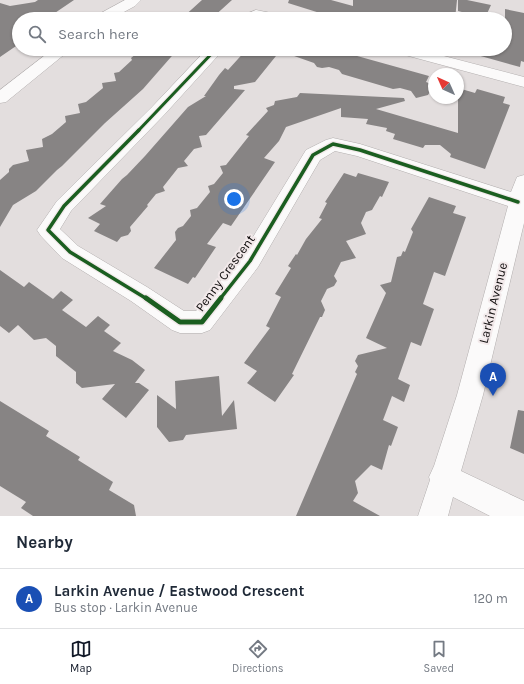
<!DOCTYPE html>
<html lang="en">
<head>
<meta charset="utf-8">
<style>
	:root { --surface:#fff; --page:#f6f6f7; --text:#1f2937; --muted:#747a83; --line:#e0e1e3; --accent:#111827 }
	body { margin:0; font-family:Karla,sans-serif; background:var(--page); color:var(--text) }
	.compass { position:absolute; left:428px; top:68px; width:36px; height:36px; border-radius:50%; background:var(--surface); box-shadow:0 1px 3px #0004; rotate:315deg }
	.you { position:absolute; left:234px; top:199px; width:14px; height:14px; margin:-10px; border:3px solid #fff; border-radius:50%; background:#1a73e8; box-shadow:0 0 0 6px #1a73e833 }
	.badge { display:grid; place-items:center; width:26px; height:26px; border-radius:50%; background:var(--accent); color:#fff; font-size:13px; font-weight:700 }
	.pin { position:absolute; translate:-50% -33px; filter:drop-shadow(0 1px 2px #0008) }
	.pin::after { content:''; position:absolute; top:21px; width:14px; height:12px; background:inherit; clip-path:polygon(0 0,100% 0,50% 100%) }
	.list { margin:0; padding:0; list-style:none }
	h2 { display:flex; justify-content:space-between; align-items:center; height:52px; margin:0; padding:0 16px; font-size:17px }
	h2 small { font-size:13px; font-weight:400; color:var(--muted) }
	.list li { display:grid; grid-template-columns:26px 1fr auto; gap:12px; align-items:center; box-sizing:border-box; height:60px; padding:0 16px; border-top:1px solid var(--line) }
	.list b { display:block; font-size:15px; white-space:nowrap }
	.list p { margin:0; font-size:13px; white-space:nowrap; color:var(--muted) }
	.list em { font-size:13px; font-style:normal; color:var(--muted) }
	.icon { flex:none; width:22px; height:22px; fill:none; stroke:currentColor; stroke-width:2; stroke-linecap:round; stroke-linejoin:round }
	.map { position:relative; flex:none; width:524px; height:516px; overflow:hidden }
	.search { position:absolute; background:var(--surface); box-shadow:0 1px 3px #0004; left:12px; right:12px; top:12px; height:44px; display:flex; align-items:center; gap:10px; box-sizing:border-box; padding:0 14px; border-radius:22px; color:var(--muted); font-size:15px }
	.sheet { height:112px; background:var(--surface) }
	nav { display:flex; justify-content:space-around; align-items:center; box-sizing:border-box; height:56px; border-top:1px solid var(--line); background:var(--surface); font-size:11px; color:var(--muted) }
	nav a { display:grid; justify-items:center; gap:2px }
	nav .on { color:var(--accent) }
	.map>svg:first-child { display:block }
	.building { fill:#878484 }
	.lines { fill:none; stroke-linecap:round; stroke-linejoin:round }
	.minor-casing { stroke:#b2aeae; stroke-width:1 }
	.major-casing { stroke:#b2aeae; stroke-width:1 }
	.minor { fill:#fbfafa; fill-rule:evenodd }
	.major { fill:#fbfafa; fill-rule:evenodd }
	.cycleway-far2-casing { stroke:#f2e9ea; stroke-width:5 }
	.cycleway-far1-casing { stroke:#f2e9ea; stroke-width:6 }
	.cycleway-casing { stroke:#f2e9ea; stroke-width:8 }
	.cycleway-far2 { stroke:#1b5e20; stroke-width:3 }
	.cycleway-far1 { stroke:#1b5e20; stroke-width:3.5 }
	.cycleway { stroke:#1b5e20; stroke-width:5 }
	.labels { text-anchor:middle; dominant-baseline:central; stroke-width:4; stroke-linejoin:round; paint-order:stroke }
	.street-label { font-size:13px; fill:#120f0f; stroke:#f2e9ea }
</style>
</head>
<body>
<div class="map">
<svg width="524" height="516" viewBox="0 0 524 516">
	<rect width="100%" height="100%" fill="#e3dede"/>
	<path class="building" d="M38,0H74L46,19H19V44L0,57V3L10,6L35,2Z
		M202,0H232L211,19H181Z
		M289,0H331L353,6V0H457L455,19H339L288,3Z
		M458,0H467L491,5L485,18L458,11Z
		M505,9L524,13V62L521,61L520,67L470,53L471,49H505Z
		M142,49H178L143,89L105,123L62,166L57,170L36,191L13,205L0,227V180L9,172V169L13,165L29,161L26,150L43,147L42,139L52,134L66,122L65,116L80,113L78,104L86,102L103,88L102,83L116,81L114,73L119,72L132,60L131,58Z
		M247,49H332L429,76L426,82L434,85L428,95L416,98L411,91L400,88L393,89L342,74L339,70L329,67L322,68L317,67L314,63L280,51L255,82L234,86V89L245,90L206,135L199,136L202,147L194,149L184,161L188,166L178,168L163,187L165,191L156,194L147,205L148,206L130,227L131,231L128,235L121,237L117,242L94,231L100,224L88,218L106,206L100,204L122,179L127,175L145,156L188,107L206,96H204L219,75L225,68L228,70Z
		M458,88L475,93L477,89L505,97L503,103L510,105L485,169L450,157L451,154L440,145H425L423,148L393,139L395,134L386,131L387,128L366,124L368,119L341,117V108L286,127L279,141L264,158L275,162L231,226L223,223L207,244L216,247L195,278L193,277L188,284L154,268L176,240L175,232L178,228L183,226L191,216L190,210L197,208L210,192L208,186L214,184L223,173L220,166L226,165L249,136L246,135L268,111L266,108L274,105L275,101L297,97L300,93L404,98L405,101L376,109L458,133Z
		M344,173L356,177L358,173L389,182L382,197L380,196L372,210L366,212L361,223L366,234L346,241L356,258L341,262L334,276L337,281L334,286L327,289L321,301L325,310L322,317H320L292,374L294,375L275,402L247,383L257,371L244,363L270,328L266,326L281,297L275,294L291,268L288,266L296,254L297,255L306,239L322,219L319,218L327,203L325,202Z
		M429,197L456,206L453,213L466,217L445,276L434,272L423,304L434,309L421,346L411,342L398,379L410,385L404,402L392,396L383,420L398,427L391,446L389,445L382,470L371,465L355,481L358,493L353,501L380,516H296L357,374L355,372L358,366L355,361L358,355L387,348L366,338L386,293L380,285L391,282L397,257L401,256L403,251L405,252L413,232L411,229Z
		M0,270L24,287L29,282L53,299L61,291L73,300L62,310L86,327L98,316L110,325L104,331L121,343L113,351L132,360L145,370L135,383H139L149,390L126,418L102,399L115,384L82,388L76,383V372L56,356V346L46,338L34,340L18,325L9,333L0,326Z
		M219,376L222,416L234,400L237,429L186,435L183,440L169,442L157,427V395L176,409L175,381Z
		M0,401L49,431L46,436L80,457L78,460L113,482L109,490L134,505L136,516H33L21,508L26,502L0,486Z
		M518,410L524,411V454L510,448Z"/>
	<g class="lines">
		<g class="minor-casing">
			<path id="minor" d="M256,10L286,16L288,19H239L241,16Z
				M207,49H224L164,115L71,211L60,229L78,246L147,287L184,311H196L242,255L306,150L326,140L333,138L360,144L511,192L517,177L524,175V223L483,395L461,471L524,501V516H490L453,497L448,516H418L430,480L429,477L434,466L457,395L508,206L357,156L335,151L320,160L258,267L210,330L202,333H180L172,330L131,301L62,258L41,236L37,230L57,201L152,107Z
				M391,49H417L524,77V87L394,52Z"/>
		</g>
		<g class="major-casing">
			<path id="major" d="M125,0H141L135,6L111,19H95L101,13Z
				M53,49H71L6,102L0,103V90Z"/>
		</g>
		<use href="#minor" class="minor"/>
		<use href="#major" class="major"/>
		<g class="cycleway-far2-casing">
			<path id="cycleway-far2" d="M138,131L216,49"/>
		</g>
		<g class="cycleway-far1-casing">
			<path id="cycleway-far1" d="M139,130L64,206L48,230L70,252L147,299
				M220,299L250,261L313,155L333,144L360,150L518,202"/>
		</g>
		<g class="cycleway-casing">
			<path id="cycleway" d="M146,298L180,322H202L221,298"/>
		</g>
		<use href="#cycleway-far2" class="cycleway-far2"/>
		<use href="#cycleway-far1" class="cycleway-far1"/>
		<use href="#cycleway" class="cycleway"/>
	</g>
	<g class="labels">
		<g class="street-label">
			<text transform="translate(225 273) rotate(-54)">Penny Crescent</text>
			<text transform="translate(493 303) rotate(-76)">Larkin Avenue</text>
		</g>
	</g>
</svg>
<svg class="compass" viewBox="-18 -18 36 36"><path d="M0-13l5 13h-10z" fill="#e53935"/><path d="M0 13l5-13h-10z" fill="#747a83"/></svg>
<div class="you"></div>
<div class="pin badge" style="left:493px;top:396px;background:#1a4fb4">A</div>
<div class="search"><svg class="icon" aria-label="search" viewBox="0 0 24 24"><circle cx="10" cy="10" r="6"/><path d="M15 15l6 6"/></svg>Search here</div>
</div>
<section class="sheet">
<h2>Nearby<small></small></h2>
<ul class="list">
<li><span class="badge" style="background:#1a4fb4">A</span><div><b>Larkin Avenue / Eastwood Crescent</b><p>Bus stop · Larkin Avenue</p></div><em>120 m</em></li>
</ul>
</section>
<nav>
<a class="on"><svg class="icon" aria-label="map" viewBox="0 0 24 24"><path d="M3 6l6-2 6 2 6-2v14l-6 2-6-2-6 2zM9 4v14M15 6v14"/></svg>Map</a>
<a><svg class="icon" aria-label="directions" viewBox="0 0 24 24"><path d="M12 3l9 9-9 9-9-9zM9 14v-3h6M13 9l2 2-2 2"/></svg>Directions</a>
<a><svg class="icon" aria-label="saved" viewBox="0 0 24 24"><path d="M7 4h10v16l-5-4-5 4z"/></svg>Saved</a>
</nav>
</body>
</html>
